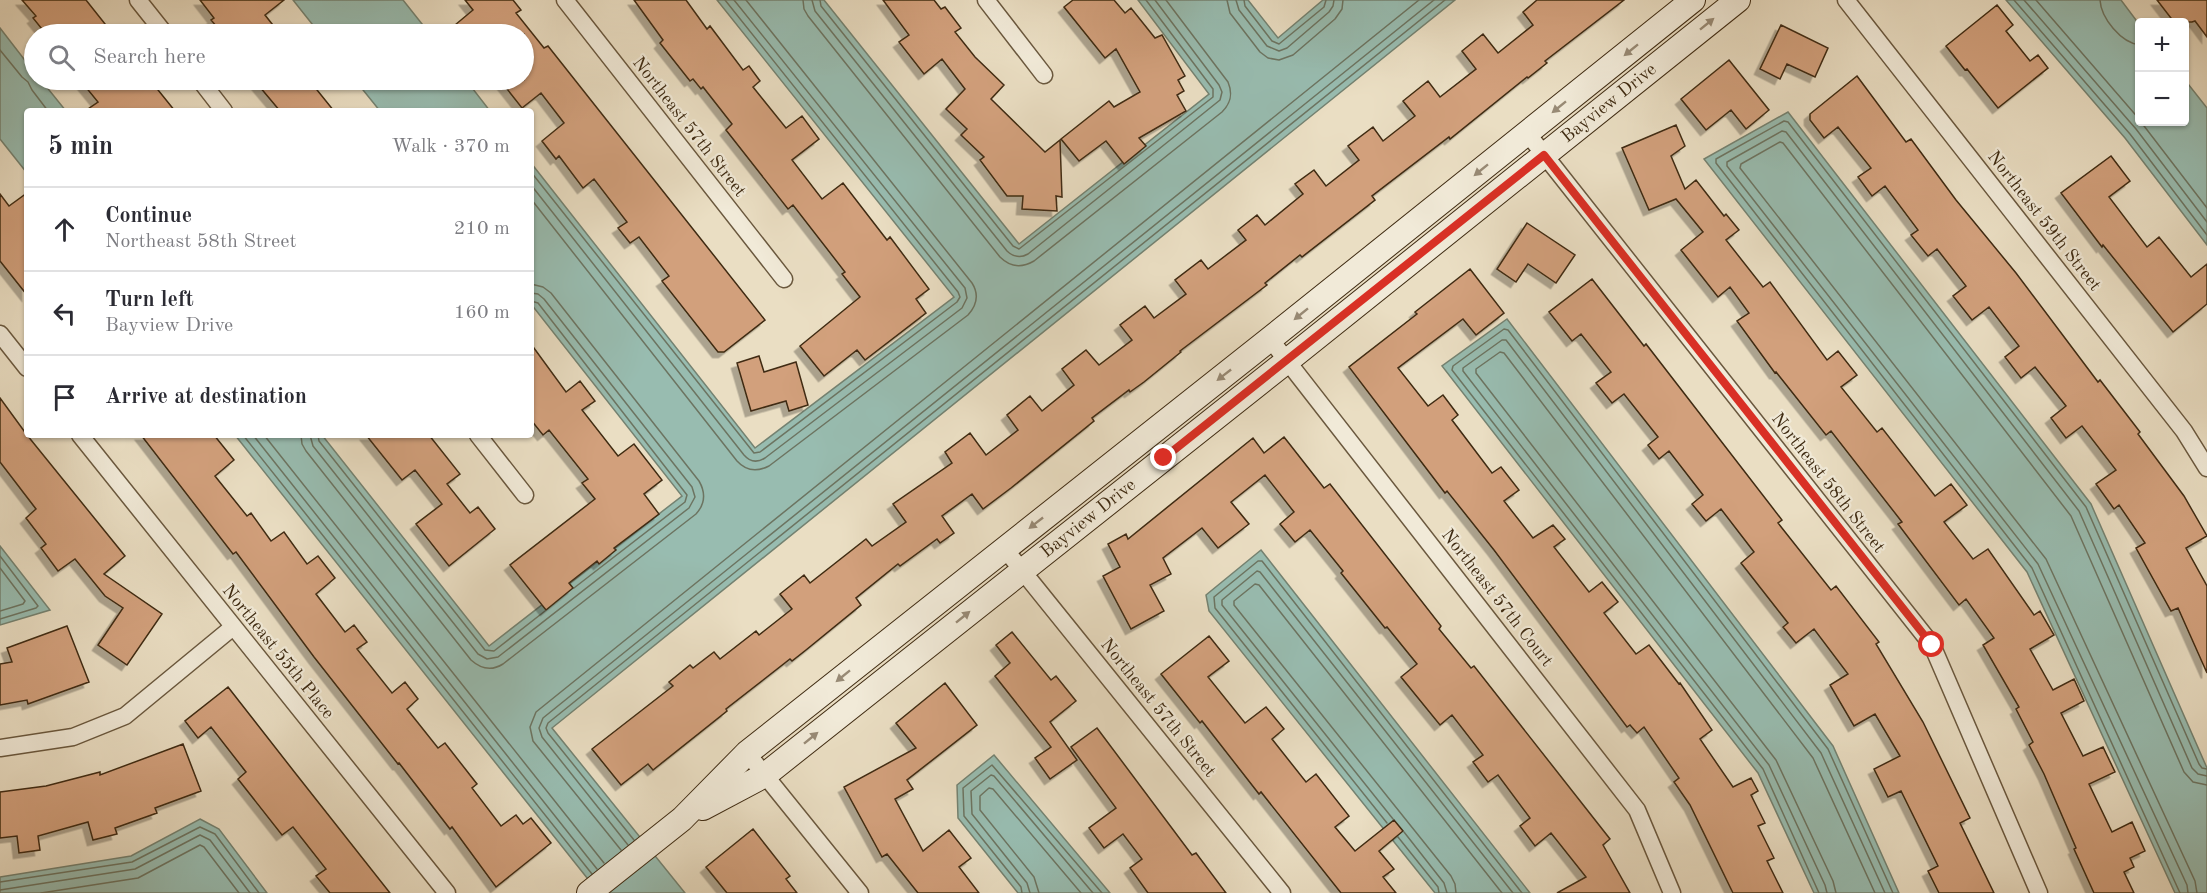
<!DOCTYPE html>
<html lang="en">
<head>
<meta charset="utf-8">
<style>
	:root { --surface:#fff; --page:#f2f2f3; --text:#2b2b33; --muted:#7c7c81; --line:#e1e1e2 }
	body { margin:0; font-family:"Old Standard TT",serif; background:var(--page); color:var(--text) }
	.controls { position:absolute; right:18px; top:18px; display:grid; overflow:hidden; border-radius:6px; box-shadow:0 2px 4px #0004 }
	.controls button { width:54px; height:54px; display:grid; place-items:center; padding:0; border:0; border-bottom:2px solid var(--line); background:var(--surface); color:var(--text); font:30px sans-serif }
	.stop { position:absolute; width:18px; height:18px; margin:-14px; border:4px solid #d93025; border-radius:50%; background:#fff }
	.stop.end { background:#d93025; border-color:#fff; box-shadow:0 2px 6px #0008 }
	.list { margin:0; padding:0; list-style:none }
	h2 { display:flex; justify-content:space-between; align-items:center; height:78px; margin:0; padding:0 24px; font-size:26px }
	h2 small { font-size:20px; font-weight:400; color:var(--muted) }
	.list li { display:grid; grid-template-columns:39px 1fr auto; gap:18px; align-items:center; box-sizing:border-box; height:84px; padding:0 24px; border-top:2px solid var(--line) }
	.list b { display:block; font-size:22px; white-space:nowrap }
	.list p { margin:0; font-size:20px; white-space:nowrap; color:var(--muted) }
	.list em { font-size:20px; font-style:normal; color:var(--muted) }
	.icon { flex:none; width:33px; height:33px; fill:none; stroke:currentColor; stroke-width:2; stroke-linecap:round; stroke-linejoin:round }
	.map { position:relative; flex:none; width:2207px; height:893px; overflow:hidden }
	.search { position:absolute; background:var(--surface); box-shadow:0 2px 4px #0004; left:24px; top:24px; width:510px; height:66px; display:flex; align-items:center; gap:15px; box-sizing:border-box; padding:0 21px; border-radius:33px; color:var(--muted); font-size:22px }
	.panel { position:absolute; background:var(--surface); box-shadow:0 2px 4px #0004; left:24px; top:108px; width:510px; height:330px; border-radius:6px }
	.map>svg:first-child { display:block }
	.water { fill:#98bcb0; stroke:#748271; stroke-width:1.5 }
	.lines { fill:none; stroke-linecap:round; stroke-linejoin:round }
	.shore { stroke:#6c7461; stroke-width:1.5 }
	.building { fill:#d2a07c; stroke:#3f2b12; stroke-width:1.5; filter:url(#shadow) }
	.street-casing { stroke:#6a583e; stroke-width:19 }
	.secondary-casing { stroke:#3f2b12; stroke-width:26 }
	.street { stroke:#f1ead8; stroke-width:16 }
	.secondary { stroke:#f1ead8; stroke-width:24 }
	.oneway { fill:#988a75 }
	.route { stroke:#d93025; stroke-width:8 }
	.labels { text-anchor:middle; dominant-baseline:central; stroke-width:4.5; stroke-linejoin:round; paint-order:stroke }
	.street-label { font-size:18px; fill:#3f2b12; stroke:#f1ead8 }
</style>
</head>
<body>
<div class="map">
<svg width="2207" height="893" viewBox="0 0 2207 893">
	<defs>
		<filter id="shadow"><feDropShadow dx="-5.5" dy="5.5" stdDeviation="0" flood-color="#0004"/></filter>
	</defs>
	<rect width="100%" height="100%" fill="#eadec3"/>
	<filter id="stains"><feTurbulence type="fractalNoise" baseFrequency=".00333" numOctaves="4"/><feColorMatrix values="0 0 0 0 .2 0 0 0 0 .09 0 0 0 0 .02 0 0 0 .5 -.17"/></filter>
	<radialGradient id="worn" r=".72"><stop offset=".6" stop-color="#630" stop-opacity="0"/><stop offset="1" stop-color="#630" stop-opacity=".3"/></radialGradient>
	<path class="water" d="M293,0H403L430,34H320Z
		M717,0H824L1019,244L1209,94L1138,0H1248L1278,38L1323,0H1455L552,728L685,893H599L235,435H322L489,646L682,496L531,304V163L755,448L954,297Z
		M2006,0H2121L2139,24L2140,122H2184L2185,80L2207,108V245L2125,138Z
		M0,28L34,72V80H41L66,111H27V173L0,139Z
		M355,80H466L490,111H380Z
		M1788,112L2091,504L2207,768V893H2175L2027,572L1704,159Z
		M1507,319L1833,746L1899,893H1814L1758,773L1442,366Z
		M0,546L50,610L0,625Z
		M1261,550L1530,893H1435L1209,611L1206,595Z
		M994,755L1110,893H1018L958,818L957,785Z
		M200,819L219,829L267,893H0V877L131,856Z"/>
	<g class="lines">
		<path class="shore" d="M803,0L804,9L808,16L1000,257C1010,267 1022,268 1034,261L1222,112C1231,103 1233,94 1228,82L1166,0
			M812,0L815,11L1007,251C1013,257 1021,258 1028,254L1220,100L1222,92L1219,85L1155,0
			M820,0L821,6L1013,246L1019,249L1213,97V89L1146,0
			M1227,0L1230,13L1260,52L1268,58L1279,60L1293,55L1335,19L1342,9L1343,0
			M1236,0L1239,10L1267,46L1279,51L1287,48L1329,12L1333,6L1334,0
			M1244,0L1245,6L1272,41L1279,44L1324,7L1326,0
			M2014,0L2130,134L2207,235
			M2024,0L2136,129L2207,222
			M2036,0L2140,120
			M2100,0C2101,18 2121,43 2140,45
			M0,50L22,77L28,82L32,90L48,111
			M2141,122L2207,208
			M531,172L754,453L760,452L957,302L960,297L958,292L725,0
			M531,185L744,455C750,462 757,463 765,458L962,308L967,298L965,288L734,0
			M531,199L737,461C746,471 757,472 769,466L968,315C977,305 979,294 972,283L746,0
			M531,301L538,303L687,495L685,502L574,588
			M243,435L592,874
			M253,435L597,869
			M264,435L604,863
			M301,435L302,444L306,451L471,660C481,669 492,671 503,664L696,514C705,504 706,493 699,481L551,293L543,287L531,284
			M310,435L313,446L478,654L487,659L498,657L689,508L695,497L692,487L544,299L538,294L531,293
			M318,435L319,441L485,650L494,651L545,611
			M0,556L38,606L36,608L0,619
			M0,568L25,601L23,604L0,611
			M1393,819L1222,605V600L1257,571L1260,572L1513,893
			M1387,823L1215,608L1214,597L1258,561H1262L1522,893
			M1404,832L1444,883L1447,893
			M1398,837L1438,887L1439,893
			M634,840L548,733L546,728L548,723L1445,0
			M628,845L542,737L539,728L543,718L1434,0
			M621,850L533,741L530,727L536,712L1419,0
			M0,882L132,862L200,827L215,834L259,893
			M0,890L135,869L200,835L210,840L250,893
			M41,893L138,878L200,845L204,847L239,893
			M1022,893L1021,887L964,816L963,788L992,765L1102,893
			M1030,893L1027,883L972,814L971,791L991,775L994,776L1093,893
			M1039,893L1034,877L980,810V796L989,788L993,789L1081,893
			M1456,893L1455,884L1451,876L1234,605V601L1255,584L1259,585L1502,893
			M1819,893L1763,769L1452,370L1453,366L1504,329L1508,330L1828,749L1893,893
			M1827,893L1825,885L1769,765L1463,371V368L1502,340H1506L1821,753L1885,893
			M1836,893L1833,881L1776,760L1476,373V369L1500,352L1504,353L1813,758L1875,893
			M2180,893L2032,568L1716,163V159L1784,121L1788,122L2086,507L2199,764L2202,768L2207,769
			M2188,893L2187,885L2038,564L1727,166V162L1782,131L1786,132L2079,511L2192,768L2198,774L2207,776
			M2197,893L2195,881L2046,559L1740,168L1741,164L1780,142L1783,143L2071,516L2184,772L2193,782L2207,785"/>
	</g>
	<path class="building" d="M22,0H86L113,34H46L33,18L36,16Z
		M200,0H284L265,15L280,34H223L211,20L214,18Z
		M465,0H513L521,10L516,13L544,48L548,46L765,320L724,352H718L662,281L669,276L639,237L630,243L618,228L627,222L594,179L583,188L559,156L556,159L542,141L564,123L541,93L522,108L500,80H524V34H462L455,25L473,10Z
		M634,0H686L707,29L710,26L743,70L749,66L760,81L753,87L786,128L802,116L819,139L792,160L822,199L843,183L887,240L890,237L929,289L916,299L926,313L865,360L857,350L824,376L800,346L860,297L842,274L845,272L793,205L788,209L726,130L732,124L703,87L701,89L693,79L690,81L660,43L663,40Z
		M883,0H934L941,9L945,7L961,28L955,32L975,57L1004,85L991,99L1045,152L1060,140L1062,197L1056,196L1057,211L1022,209L1023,196H1007L980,160L984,157L961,135L967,129L946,109L965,89L942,59L924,74L899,42L909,35Z
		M1073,0H1114L1125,13L1131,8L1155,38L1162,35L1185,76L1178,80L1184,91L1177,95L1186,111L1139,138L1146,146L1124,164L1106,141L1079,161L1061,139L1109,101L1114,107L1140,92L1116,49L1105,58L1064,7Z
		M1537,0H1624L1545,61L1547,63L1528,78L1527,77L1450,139L1449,137L1372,196L1375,200L1302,257L1300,255L1265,283L1267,285L1180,351L1181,352L1144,382L1130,392L1129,390L1092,418L1094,421L1011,488L983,509L972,494L942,516L954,533L940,543L937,539L900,566L898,564L856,598L861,605L806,650L792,661L790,659L726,709L727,711L653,770L648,764L621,785L592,749L673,686L669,682L690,665L693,668L714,652L720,659L756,631L759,635L792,609L780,594L804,575L810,583L866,539L872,546L906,522L893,504L952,463L945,452L970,433L986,455L1018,430L1007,415L1030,396L1042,411L1074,385L1062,369L1086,350L1099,365L1132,340L1120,325L1145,306L1154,318L1186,294L1175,280L1201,260L1208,269L1246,240L1238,230L1257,215L1265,225L1303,194L1295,184L1314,170L1326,186L1359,160L1348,146L1373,127L1383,141L1415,116L1403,101L1428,81L1440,97L1476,69L1462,51L1483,34L1498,53L1533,25L1523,12Z
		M2157,0H2207V37L2195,21L2192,22H2174Z
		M1997,5L2013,25L2006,31L2030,61L2038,55L2048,68L1998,108L1967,69L1965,70L1946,46Z
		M1781,25L1828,48L1815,77L1787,64L1780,79L1760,69Z
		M1729,60L1769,110L1746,129L1731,110L1706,130L1681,99Z
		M1857,76L1906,142L1911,139L1956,200L2016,273L2098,382L2100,380L2140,432L2138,434L2184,496L2207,536L2186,548L2207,586V673L2178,608L2171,611L2136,548L2145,543L2119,505L2114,509L2096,484L2116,470L2082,426L2066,438L2051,418L2066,406L2035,367L2021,378L2005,357L2019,346L1989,307L1972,320L1953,296L1966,286L1937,249L1928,256L1911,235L1918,230L1885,186L1872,196L1858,177L1871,168L1838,127L1824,138L1810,120V114Z
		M80,80H150L175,111H85L98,102Z
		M254,80H309L334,111H280Z
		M1676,125L1685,146L1671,156L1685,189L1696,180L1724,216L1726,214L1739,230L1726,240L1763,287L1770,282L1827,360L1838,351L1857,375L1841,387L1877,432L1882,428L1935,496L1951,484L1967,505L1944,522L1973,559L1988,549L2034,615L2040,611L2054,635L2030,649L2053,690L2074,679L2084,701L2061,713L2083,756L2103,747L2115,772L2089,784L2112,832L2132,822L2145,851L2130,858L2134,867L2124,872L2134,893H2094L2074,849L2076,848L2044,774L2029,745L2033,742L2016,709L2019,707L1983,645L1994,638L1966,599L1959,605L1898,524L1902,522L1831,431L1826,435L1776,372L1775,373L1737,321L1749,313L1730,287L1718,297L1681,250L1703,232L1676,199L1649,210L1622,148Z
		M2111,156L2130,181L2109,197L2147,247L2159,237L2191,277L2207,264V304L2173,332L2103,245L2102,247L2061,193Z
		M27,193V295L0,261V194L9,206Z
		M1527,223L1575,255L1556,283L1528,264L1516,282L1497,269Z
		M1470,269L1504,313L1476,335L1463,319L1398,368L1428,406L1443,395L1458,415L1452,420L1492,473L1501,467L1519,490L1504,501L1533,538L1553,525L1565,539L1554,547L1589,592L1602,582L1618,602L1604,613L1636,654L1649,645L1679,684L1680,683L1712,730L1700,739L1733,787L1751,778L1758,791L1751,795L1765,823L1758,826L1774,858L1767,861L1783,893H1733L1690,805L1674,782L1679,778L1644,727L1637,733L1630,725L1627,727L1494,550L1447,491L1445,493L1349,367L1417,314L1415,312Z
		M1592,279L1644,346L1646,344L1782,520L1778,523L1831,590L1836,586L1879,642L1876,644L1923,722L1970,818L1960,823L1994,893H1939L1928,871L1938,866L1901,791L1888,797L1874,769L1900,756L1875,714L1854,726L1830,685L1848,674L1814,629L1796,643L1783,627L1788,623L1741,563L1754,552L1721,509L1706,521L1692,504L1703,495L1669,451L1659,459L1648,445L1658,437L1624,394L1612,403L1596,383L1611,372L1581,334L1572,341L1549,312Z
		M531,344L566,392L580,381L595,401L582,410L618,456L634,444L662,480L644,494L659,514L614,548L616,550L599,564L597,561L569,583L573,588L546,610L510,565L595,499L582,483L588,479L549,430L543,435L531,420Z
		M759,356L764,372L796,362L808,405L789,411L786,401L751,411L737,363Z
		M0,398L27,435L125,556L104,574L162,614L127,665L98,645L123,608L105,596L75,559L58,571L41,548L46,544L26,518L36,509L0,462Z
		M141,435H214L234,460L215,476L247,516L251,513L271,541L284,532L307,564L318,556L335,578L316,594L345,632L354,625L367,642L357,649L392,693L405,682L418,699L407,709L438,748L445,743L477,784L472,788L501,826L516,815L523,824L531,818L551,843L496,887L452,827L450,829L399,763L398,764L314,657L236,552L233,554Z
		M366,435H429L460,474L447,484L470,513L478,507L495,529L449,566L416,524L442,504L415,470L402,480Z
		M1284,437L1324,488L1330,484L1441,626L1439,629L1471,668L1474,666L1610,839L1603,845L1630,893H1557L1586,877L1551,833L1535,846L1520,826L1530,818L1498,775L1488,782L1473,762L1483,755L1452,715L1440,725L1401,677L1417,664L1387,627L1385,628L1341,573L1343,571L1310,530L1295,542L1280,524L1294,512L1265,475L1231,502L1249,524L1218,548L1202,528L1163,558L1171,574L1150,585L1164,611L1131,629L1103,576L1120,567L1108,544L1126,534L1128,539L1253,438L1264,453Z
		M67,626L89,682L28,704L27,700L0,705V664L12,662L7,648Z
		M1012,632L1051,680L1056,676L1076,701L1050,722L1077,760L1050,779L1035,758L1051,747L995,676L1010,663L996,645Z
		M1209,636L1229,661L1208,677L1245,723L1266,707L1284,729L1272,739L1306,782L1316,774L1349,816L1335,827L1355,851L1394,820L1403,831L1379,851L1394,869L1383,877L1396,893H1341L1261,792L1259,794L1202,721L1200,723L1161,674Z
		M945,683L977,725L907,780L913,789L895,799L923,851L949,830L971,858L959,867L979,893H918L887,854L882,857L844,787L916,748L896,723Z
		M228,687L296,774L390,893H330L316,876L326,869L293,827L282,835L238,779L246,772L211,727L198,738L185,721Z
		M1097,728L1192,855L1196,853L1226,893H1148L1130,868L1142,859L1123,834L1104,848L1089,828L1116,808L1071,747Z
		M183,744L201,791L155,808L157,813L115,828L117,834L93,840L88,822L38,836L40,850L19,853L17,836L0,838V792L46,786L100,772V775Z
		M753,829L790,876L786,879L797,893H727L706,867Z"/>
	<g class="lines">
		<g class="street-casing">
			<path id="street" d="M138,0L165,34
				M565,0L784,279
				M986,0L1044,75
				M1846,0L2184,431L2207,468
				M200,80L224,111
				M1527,133L1932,645L2039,893
				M0,334L27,368
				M1270,339L1637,810L1672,893
				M80,435L447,893
				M478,435L525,495
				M1004,548L1282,893
				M0,748L73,737L125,716L233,627
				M747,753L860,893"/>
		</g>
		<g class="secondary-casing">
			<g id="secondary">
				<path id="s1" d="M703,808L765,775L1287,361L1738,0"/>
				<path d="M589,893L682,819L747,753L1270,339L1693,0"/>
			</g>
		</g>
		<use href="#street" class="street"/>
		<use href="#secondary" class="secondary"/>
	</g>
	<defs><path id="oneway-solid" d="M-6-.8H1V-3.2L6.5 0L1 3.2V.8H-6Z" transform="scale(1.5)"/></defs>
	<g class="oneway">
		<use href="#oneway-solid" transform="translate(1707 24) rotate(-39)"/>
		<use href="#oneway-solid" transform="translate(1631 50) rotate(141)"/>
		<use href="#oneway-solid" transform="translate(1559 107) rotate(141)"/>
		<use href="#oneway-solid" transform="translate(1481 170) rotate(141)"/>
		<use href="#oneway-solid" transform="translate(1301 314) rotate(141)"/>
		<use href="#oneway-solid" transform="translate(1224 375) rotate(142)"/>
		<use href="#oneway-solid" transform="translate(1036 523) rotate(142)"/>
		<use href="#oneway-solid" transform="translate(963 617) rotate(-39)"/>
		<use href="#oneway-solid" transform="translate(843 676) rotate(141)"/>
		<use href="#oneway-solid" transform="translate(811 738) rotate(-39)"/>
	</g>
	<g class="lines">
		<path class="route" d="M1164,458L1544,155L1932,645"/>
	</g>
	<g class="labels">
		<g class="street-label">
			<text stroke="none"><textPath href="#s1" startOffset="1149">Bayview Drive</textPath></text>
			<text transform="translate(689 127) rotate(52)">Northeast 57th Street</text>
			<text transform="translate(2044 221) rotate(52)">Northeast 59th Street</text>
			<text transform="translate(1828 483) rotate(52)">Northeast 58th Street</text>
			<text stroke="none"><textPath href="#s1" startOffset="483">Bayview Drive</textPath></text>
			<text transform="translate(1497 598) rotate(52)">Northeast 57th Court</text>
			<text transform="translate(278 652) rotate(51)">Northeast 55th Place</text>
			<text transform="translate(1158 708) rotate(51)">Northeast 57th Street</text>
		</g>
	</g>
	<rect width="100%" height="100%" filter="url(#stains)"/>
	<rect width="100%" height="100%" fill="url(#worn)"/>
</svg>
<div class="controls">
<button>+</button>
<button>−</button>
</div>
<div class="stop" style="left:1932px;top:645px"></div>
<div class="stop end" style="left:1164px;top:458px"></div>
<div class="search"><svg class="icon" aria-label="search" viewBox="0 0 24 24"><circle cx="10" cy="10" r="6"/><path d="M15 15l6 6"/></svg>Search here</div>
<section class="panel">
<h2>5 min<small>Walk · 370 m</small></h2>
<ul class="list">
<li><svg class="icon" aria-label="ahead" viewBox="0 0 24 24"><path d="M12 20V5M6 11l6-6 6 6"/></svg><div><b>Continue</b><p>Northeast 58th Street</p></div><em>210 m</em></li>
<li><svg class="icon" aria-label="left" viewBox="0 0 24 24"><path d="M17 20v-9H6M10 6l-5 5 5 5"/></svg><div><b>Turn left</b><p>Bayview Drive</p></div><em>160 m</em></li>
<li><svg class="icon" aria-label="arrive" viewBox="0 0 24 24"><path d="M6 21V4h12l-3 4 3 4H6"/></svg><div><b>Arrive at destination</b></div></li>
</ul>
</section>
</div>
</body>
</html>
